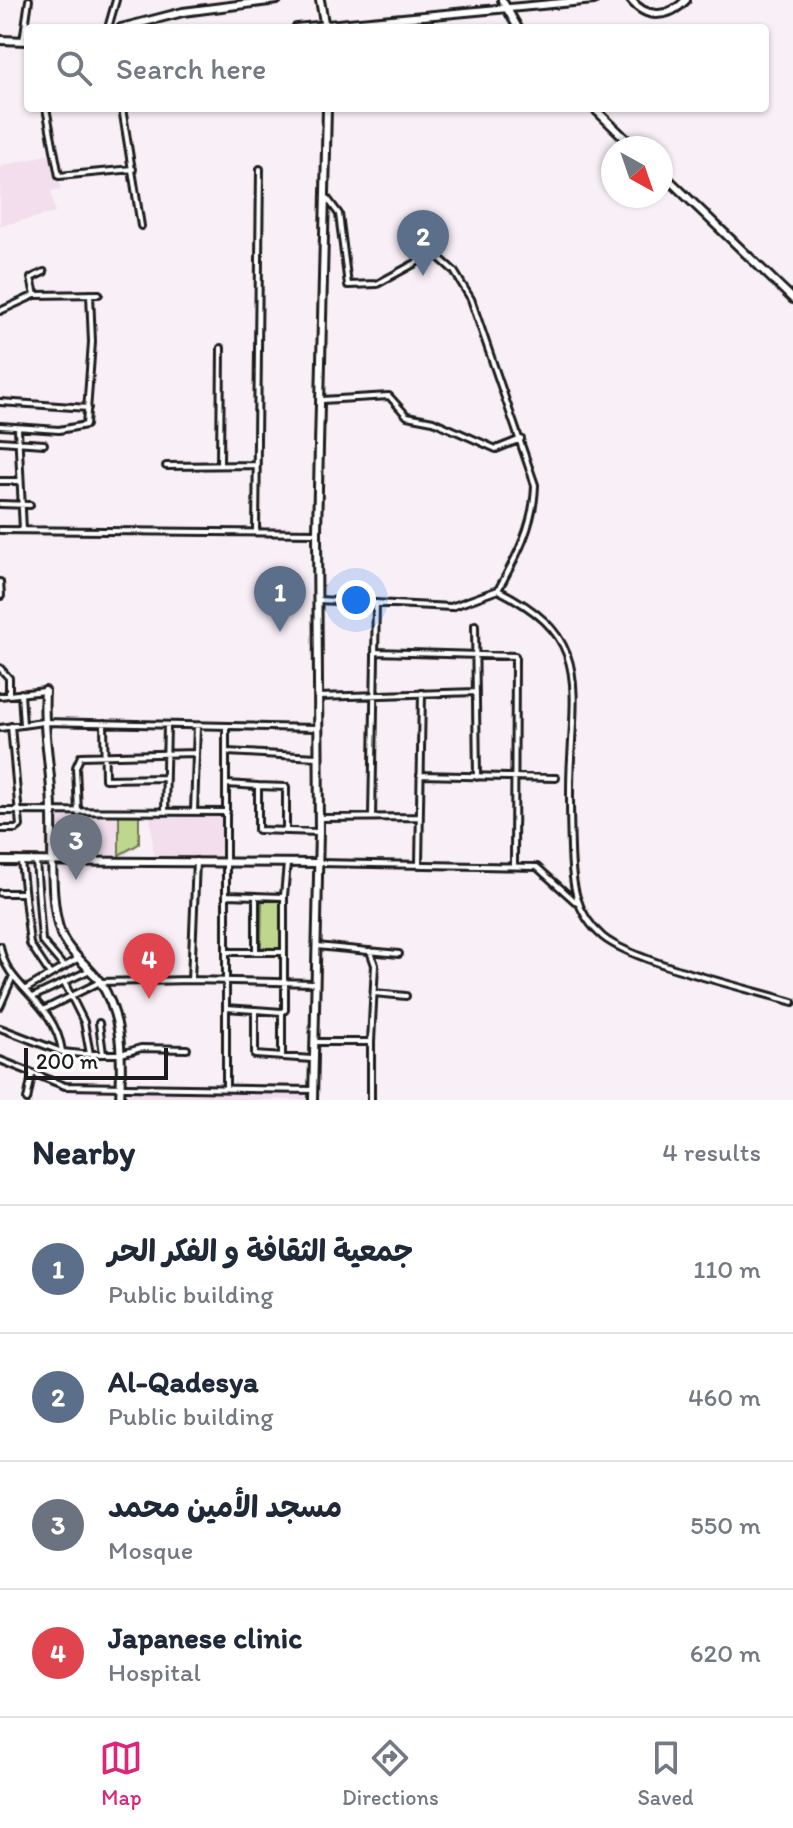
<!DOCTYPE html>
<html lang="en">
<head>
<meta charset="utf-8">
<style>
	:root { --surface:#fff; --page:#f6f6f7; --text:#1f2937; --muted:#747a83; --line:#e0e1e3; --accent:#db2777 }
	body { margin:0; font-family:Itim,"Playpen Sans Arabic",sans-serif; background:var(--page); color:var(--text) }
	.compass { position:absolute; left:601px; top:136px; width:72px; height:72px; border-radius:50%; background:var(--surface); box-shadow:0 2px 6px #0004; rotate:140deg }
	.scale { position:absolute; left:24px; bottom:20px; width:144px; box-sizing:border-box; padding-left:8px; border:4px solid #1c1c1c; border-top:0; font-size:22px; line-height:28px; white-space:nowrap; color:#1c1c1c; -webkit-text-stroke:6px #fff; paint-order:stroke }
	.you { position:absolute; left:356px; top:600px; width:28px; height:28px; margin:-20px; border:6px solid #fff; border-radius:50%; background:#1a73e8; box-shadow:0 0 0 12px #1a73e833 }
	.badge { display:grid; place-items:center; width:52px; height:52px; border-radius:50%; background:var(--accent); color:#fff; font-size:26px; font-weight:700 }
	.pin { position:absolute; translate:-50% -66px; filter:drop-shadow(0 2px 4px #0008) }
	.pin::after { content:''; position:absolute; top:42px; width:28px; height:24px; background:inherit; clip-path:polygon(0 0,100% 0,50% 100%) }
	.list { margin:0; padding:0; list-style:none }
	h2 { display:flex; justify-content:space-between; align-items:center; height:104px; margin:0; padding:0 32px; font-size:34px }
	h2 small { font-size:26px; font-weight:400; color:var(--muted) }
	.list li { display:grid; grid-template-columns:52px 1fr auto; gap:24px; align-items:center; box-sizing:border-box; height:128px; padding:0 32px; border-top:2px solid var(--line) }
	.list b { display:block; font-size:30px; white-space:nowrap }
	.list p { margin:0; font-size:26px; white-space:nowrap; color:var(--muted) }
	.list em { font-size:26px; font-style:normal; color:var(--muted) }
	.icon { flex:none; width:44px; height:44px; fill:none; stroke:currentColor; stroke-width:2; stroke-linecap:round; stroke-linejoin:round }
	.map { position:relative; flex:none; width:793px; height:1100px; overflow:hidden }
	.search { position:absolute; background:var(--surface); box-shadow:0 2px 6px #0004; left:24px; right:24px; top:24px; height:88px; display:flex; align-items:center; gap:20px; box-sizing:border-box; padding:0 28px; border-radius:8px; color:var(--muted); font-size:30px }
	.sheet { height:616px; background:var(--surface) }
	nav { display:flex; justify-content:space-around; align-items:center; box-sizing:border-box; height:112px; border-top:2px solid var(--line); background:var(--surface); font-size:22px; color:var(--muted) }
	nav a { display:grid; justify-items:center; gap:4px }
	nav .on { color:var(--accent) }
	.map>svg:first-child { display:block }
	.built { fill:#f2deed }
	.green { fill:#bed68d; stroke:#6d7954; stroke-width:2 }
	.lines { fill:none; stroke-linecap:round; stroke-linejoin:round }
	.street-casing { stroke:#1c1c1c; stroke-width:10 }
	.secondary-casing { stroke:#1c1c1c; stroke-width:12 }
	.street { stroke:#fff; stroke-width:4 }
	.secondary { stroke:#fff; stroke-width:6 }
</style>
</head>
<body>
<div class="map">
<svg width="793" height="1100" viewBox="0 0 793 1100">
	<rect width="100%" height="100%" fill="#f9f0f7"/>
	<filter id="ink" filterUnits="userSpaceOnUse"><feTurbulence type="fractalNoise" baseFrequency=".0125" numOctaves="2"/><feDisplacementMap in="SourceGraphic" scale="16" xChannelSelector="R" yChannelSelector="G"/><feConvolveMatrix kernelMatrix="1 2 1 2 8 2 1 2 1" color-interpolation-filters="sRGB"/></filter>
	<g filter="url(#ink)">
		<path class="built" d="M53,153L61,189L51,191L55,213L0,226V167Z
			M222,813L220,857H154L150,815Z
			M56,816L138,818V847L121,858L58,856Z
			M131,1091L304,1094L309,1100H127Z"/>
		<path class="green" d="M119,815H139V844L119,855Z
			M262,898H281V949L263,950L261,946Z"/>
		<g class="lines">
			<g class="street-casing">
				<path id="street" d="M108,28L116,0
					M23,41L29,0
					M46,108L59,176L133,169
					M122,108L141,226
					M324,194L339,214L348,285L377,284L434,253L454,271L471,299L535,485C534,525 517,556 498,590
					M35,295L99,294
					M0,311L35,295L31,278L44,272
					M322,400L389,396L407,416L433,421L496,449L521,439
					M0,402L88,408
					M0,426L59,430L86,425L92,342L90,294
					M18,429L23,530
					M0,441L44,444
					M220,465L221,348
					M166,466L257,465
					M0,481H20
					M0,504L30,505
					M0,530L317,533
					M256,531L260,169
					M0,582L1,596
					M318,600L451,607L498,590C583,633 576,673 571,758C569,788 570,819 571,849C572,884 575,913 603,937C633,962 750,989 793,1002
					M475,625L477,777
					M375,652L515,656L514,865
					M0,668L9,678V694
					M21,693L23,725
					M0,696L45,691
					M318,697L476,692
					M104,723L105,779L166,778
					M226,726V1089
					M0,728L43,722L317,728
					M227,752L317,757
					M420,775L556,778
					M227,784L258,786V830L319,832
					M258,786L286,787V830
					M0,811L227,812
					M165,812L167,726
					M194,812L197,726
					M78,813L76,767L81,756L195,753
					M372,817L376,603
					M319,818L419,817
					M0,829H16L20,826L11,726
					M21,861L30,944L50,974
					M36,861L42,941L64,967
					M196,861L191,980L314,983
					M318,863L537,867L577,903
					M419,864L422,693
					M0,893H22
					M227,895L284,897V981
					M284,896L287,864
					M0,946C6,988 54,1000 62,1051
					M317,946L399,954
					M227,952H284
					M256,952V896
					M64,982L84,1022L90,1054
					M26,989L79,958
					M374,993L406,996
					M35,996L90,970
					M0,1006L13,976
					M226,1008L282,1012V1057
					M45,1009L100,982L191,980
					M255,1010V1055L312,1059
					M282,1012L285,1010V981
					M99,1023L103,1054
					M0,1028L62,1052L82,1054H121L141,1048L187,1049
					M314,1042H371L375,965L370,951
					M0,1060L65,1086L313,1090
					M27,1100L32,1075
					M371,1100V1042"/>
			</g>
			<g class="secondary-casing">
				<path id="secondary" d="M320,0L325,28
					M502,0L518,28
					M631,0C647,20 670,17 686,0
					M121,28L183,12L277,0
					M296,28L594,0
					M0,40L28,41
					M594,108L635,148
					M661,172L793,299
					M45,691C42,732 52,772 52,813C53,848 49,902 61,934C68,952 89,966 100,982C123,1017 122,1059 120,1100
					M0,861L318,863
					M313,1100L319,832L317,531L327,108"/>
			</g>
			<use href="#street" class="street"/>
			<use href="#secondary" class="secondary"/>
		</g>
	</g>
</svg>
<svg class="compass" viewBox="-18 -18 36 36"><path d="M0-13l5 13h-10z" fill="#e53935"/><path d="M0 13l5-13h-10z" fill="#747a83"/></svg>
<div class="scale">200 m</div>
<div class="you"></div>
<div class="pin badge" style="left:280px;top:632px;background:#5c6f8a">1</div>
<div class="pin badge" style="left:423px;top:276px;background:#5c6f8a">2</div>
<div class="pin badge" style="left:76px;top:880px;background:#6b7280">3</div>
<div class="pin badge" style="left:149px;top:999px;background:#e0444e">4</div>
<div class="search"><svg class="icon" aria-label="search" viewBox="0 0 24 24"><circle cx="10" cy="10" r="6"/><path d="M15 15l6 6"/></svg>Search here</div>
</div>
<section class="sheet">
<h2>Nearby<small>4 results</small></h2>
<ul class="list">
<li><span class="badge" style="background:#5c6f8a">1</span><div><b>جمعية الثقافة و الفكر الحر</b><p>Public building</p></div><em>110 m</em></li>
<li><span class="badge" style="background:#5c6f8a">2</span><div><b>Al-Qadesya</b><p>Public building</p></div><em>460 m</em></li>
<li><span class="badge" style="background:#6b7280">3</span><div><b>مسجد الأمين محمد</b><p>Mosque</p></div><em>550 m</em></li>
<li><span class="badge" style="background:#e0444e">4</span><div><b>Japanese clinic</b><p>Hospital</p></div><em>620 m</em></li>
</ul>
</section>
<nav>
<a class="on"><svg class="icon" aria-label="map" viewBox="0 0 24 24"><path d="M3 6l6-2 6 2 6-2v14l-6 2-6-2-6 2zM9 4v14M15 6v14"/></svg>Map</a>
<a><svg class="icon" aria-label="directions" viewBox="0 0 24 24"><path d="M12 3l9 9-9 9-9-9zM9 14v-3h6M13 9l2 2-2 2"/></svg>Directions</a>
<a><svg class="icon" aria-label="saved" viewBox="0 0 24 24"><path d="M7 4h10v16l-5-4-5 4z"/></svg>Saved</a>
</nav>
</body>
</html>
